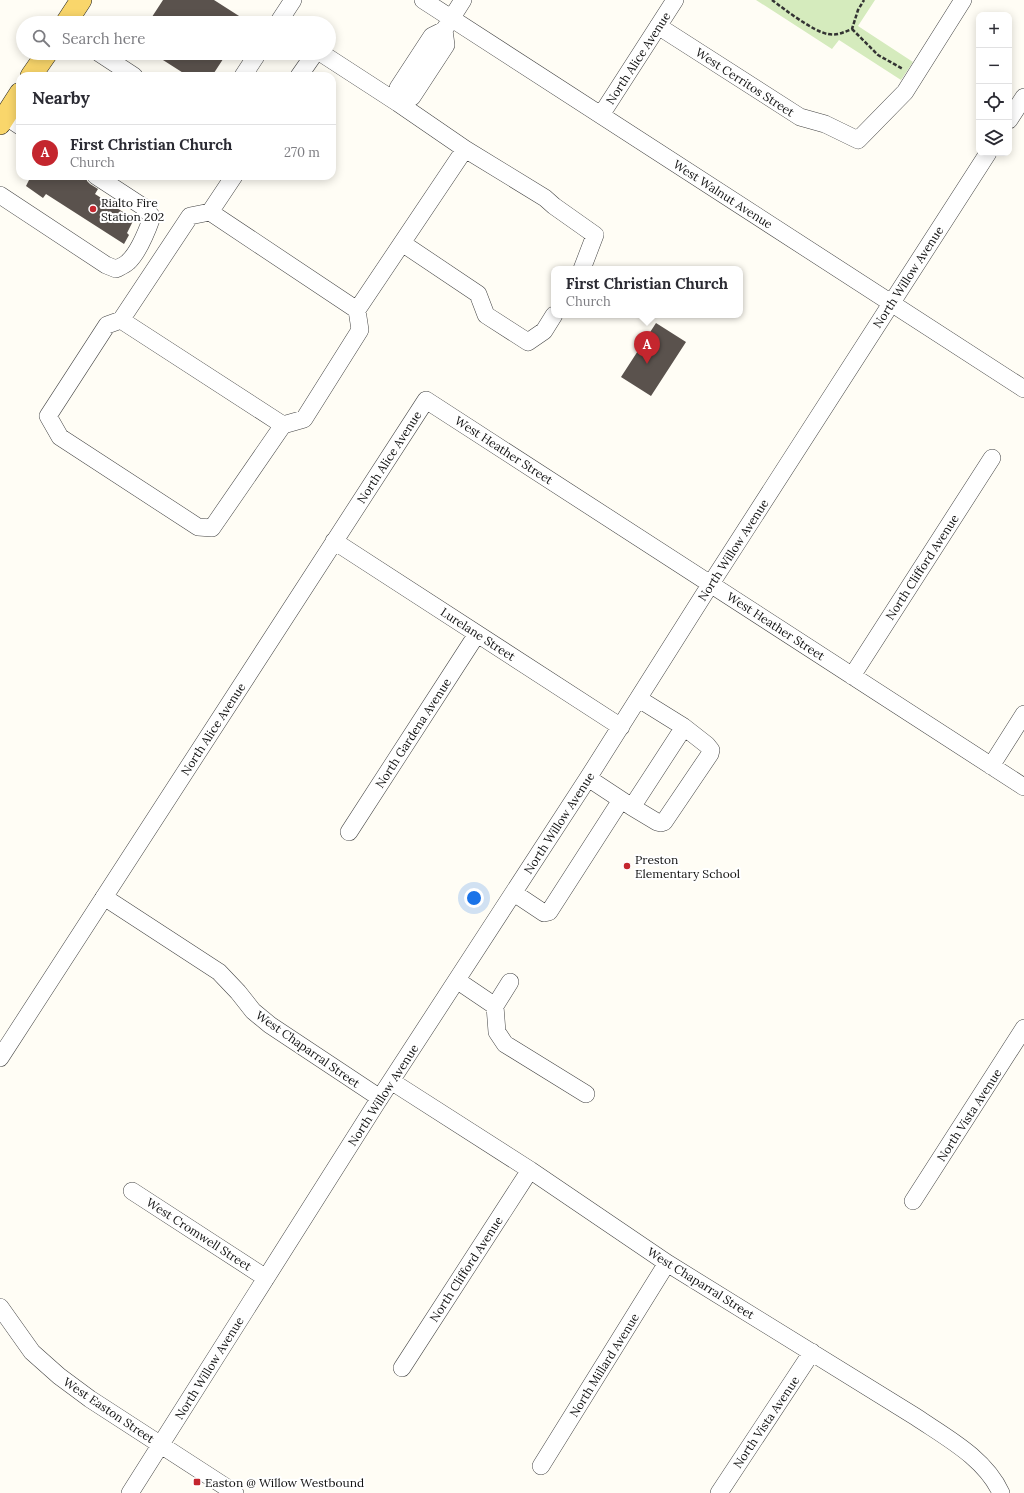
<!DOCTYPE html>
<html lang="en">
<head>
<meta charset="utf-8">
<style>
	:root { --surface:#fff; --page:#f2f2f3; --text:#2b2b33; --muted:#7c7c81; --line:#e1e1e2; --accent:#c4262e }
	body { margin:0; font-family:Lora,serif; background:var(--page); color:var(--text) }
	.controls { position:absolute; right:12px; top:12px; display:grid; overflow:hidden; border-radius:8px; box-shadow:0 2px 10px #0003 }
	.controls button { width:36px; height:36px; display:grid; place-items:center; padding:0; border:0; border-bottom:1px solid var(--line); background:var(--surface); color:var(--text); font:20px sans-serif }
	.you { position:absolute; left:474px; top:898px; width:14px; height:14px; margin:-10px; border:3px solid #fff; border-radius:50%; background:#1a73e8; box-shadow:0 0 0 6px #1a73e833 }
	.badge { display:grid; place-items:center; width:26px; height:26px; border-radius:50%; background:var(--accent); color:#fff; font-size:13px; font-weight:700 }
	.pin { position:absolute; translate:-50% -33px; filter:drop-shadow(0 1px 2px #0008) }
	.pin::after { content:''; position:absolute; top:21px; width:14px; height:12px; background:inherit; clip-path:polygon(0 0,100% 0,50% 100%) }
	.popup { position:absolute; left:551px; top:266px; width:192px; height:52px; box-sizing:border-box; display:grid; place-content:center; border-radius:8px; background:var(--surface); filter:drop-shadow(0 1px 3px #0005); font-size:13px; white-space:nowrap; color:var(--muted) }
	.popup b { font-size:15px; color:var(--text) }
	.popup::after { content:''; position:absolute; left:50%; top:100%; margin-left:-8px; border:8px solid transparent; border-top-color:var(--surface) }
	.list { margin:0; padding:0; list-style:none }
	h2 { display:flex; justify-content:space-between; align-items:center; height:52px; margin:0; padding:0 16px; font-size:17px }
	h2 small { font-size:13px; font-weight:400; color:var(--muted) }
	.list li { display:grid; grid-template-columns:26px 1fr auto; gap:12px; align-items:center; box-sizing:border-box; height:56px; padding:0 16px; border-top:1px solid var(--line) }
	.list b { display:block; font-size:15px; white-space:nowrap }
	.list p { margin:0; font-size:13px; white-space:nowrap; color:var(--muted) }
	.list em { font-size:13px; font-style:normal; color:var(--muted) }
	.icon { flex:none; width:22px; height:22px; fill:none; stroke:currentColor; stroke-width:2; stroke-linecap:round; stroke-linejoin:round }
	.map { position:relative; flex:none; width:1024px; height:1493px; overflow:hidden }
	.search { position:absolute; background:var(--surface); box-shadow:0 2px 10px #0003; left:16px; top:16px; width:320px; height:44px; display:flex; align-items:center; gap:10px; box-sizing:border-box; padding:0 14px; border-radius:22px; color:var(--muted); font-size:15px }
	.panel { position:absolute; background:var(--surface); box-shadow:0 2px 10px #0003; left:16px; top:72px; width:320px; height:108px; border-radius:12px }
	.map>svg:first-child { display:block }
	.green { fill:#d5ebbd }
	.building { fill:#5a524d }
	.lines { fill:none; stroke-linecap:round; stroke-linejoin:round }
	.minor-casing { stroke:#444; stroke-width:18 }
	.major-casing { stroke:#222; stroke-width:22 }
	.path { stroke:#333; stroke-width:2.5; stroke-dasharray:4 2; stroke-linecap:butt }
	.minor { stroke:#fff; stroke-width:17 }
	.major { stroke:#f9d66b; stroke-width:21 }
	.poi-dot { fill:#c4262e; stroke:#fff; stroke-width:1.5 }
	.labels { text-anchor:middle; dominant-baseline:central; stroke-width:4; stroke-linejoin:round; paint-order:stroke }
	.street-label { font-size:12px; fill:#111; stroke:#fff }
	.poi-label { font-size:12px; fill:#111; stroke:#fff; text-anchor:start }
</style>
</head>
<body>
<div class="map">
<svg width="1024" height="1493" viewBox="0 0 1024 1493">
	<rect width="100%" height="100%" fill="#fffdf5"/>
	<path class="green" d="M756,0H875L858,26L913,62L901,80L839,40L832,49Z"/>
	<path class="building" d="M163,0H214L250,23H148Z
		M152,53H227L212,76H188Z
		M31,176H86L87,181L90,184L98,189L95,194L134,219L127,233L129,235L124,244L46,194L43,198L26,186Z
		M656,323L686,342L651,396L621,377Z"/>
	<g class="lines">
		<g class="minor-casing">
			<path id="minor" d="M423,0L1024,389
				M278,23L293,0
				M658,26L800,117L825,124L858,140L905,92L963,0
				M444,30L446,45L412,97L398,103V88L432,36L444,30L463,0
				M99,53L134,76
				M243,76L258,53
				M299,76L315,53
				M601,115L675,0
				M5,116L20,126
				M1009,120L1024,97
				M465,149L545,198L554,206L595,235L582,269
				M0,195L106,265L116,269C120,267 125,265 128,262C139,252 147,231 152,217L145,208L96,176
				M210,212L357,310
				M402,243L478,294L486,315L528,342L544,331L554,315
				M121,320L190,216L210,212L234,176
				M283,425L121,320L107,325L48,416L60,437L198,527L212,528L283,425L304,419L360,330L357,310L465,149L398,103L321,53
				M334,541L621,727
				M852,676L992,458
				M991,766L1024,714
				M588,778L632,807L684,727L639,699
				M632,807L657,822L661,823L664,822L710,754L711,750L707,745L684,727
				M349,832L477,634
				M514,893L544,913L549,912L621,800
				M104,897L219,972L238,992L253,1011L270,1025L380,1098
				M458,981L495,1006
				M510,982L495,1006L497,1032L505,1044L586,1094
				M0,1058L426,400L1024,787
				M391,1081L530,1170L667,1263L916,1417C947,1438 985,1458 1001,1493
				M132,1191L266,1278
				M913,1201L1024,1028
				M0,1307L32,1352L59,1376L90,1399L235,1493
				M402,1368L530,1170
				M541,1466L667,1263
				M130,1493L376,1104L588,778L703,596L988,153
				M719,1493L812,1352"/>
		</g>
		<g class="major-casing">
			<path id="major" d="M66,23L81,0
				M31,76L47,53
				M0,124L20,93"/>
		</g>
		<path class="path" d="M772,0C784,9 814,32 828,34C837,36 844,32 852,29L858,10L864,0
			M852,29L878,55L903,69"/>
		<use href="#minor" class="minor"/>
		<use href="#major" class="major"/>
	</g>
	<g class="poi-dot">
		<circle cx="93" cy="209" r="4"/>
		<circle cx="627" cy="866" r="4"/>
		<rect x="193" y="1478" width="8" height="8" rx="2"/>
	</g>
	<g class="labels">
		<g class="street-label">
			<text transform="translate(638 58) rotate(-57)">North Alice Avenue</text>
			<text transform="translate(745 82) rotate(33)">West Cerritos Street</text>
			<text transform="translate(723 194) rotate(33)">West Walnut Avenue</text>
			<text transform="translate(908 277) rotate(-57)">North Willow Avenue</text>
			<text transform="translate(504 450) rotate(33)">West Heather Street</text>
			<text transform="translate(389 457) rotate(-57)">North Alice Avenue</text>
			<text transform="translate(733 550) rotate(-57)">North Willow Avenue</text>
			<text transform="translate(922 567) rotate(-57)">North Clifford Avenue</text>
			<text transform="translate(776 626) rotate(33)">West Heather Street</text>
			<text transform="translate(478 634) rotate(33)">Lurelane Street</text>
			<text transform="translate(213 729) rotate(-57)">North Alice Avenue</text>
			<text transform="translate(413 733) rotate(-57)">North Gardena Avenue</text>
			<text transform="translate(559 823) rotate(-57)">North Willow Avenue</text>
			<text transform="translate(308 1049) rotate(35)">West Chaparral Street</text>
			<text transform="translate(383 1095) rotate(-57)">North Willow Avenue</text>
			<text transform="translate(969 1115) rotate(-57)">North Vista Avenue</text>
			<text transform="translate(199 1234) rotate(33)">West Cromwell Street</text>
			<text transform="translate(466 1269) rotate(-57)">North Clifford Avenue</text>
			<text transform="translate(701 1283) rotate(32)">West Chaparral Street</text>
			<text transform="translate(604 1365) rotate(-58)">North Millard Avenue</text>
			<text transform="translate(209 1368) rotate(-58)">North Willow Avenue</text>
			<text transform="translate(109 1410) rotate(34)">West Easton Street</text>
			<text transform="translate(766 1422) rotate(-56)">North Vista Avenue</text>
		</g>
		<g class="poi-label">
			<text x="101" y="202">Rialto Fire<tspan x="101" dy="14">Station 202</tspan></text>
			<text x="635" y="859">Preston<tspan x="635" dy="14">Elementary School</tspan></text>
			<text x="205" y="1482">Easton @ Willow Westbound</text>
		</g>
	</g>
</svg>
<div class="controls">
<button>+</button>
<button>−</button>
<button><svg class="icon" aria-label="locate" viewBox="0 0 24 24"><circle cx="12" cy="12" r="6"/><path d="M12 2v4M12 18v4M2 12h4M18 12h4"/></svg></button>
<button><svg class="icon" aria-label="layers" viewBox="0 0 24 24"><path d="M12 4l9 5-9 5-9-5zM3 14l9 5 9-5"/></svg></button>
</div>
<div class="you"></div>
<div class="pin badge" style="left:647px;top:364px">A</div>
<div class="popup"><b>First Christian Church</b>Church</div>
<div class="search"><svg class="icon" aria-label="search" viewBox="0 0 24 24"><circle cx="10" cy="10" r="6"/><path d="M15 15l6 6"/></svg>Search here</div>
<section class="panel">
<h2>Nearby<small></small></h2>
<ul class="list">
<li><span class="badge">A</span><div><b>First Christian Church</b><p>Church</p></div><em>270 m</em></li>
</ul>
</section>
</div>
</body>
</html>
